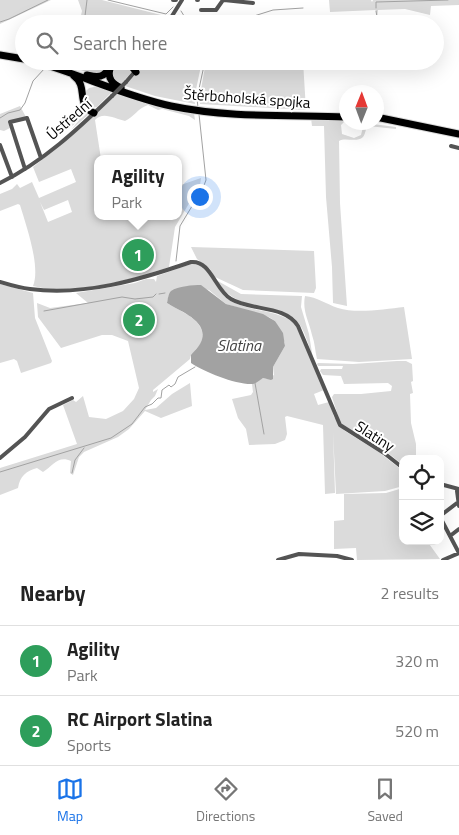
<!DOCTYPE html>
<html lang="en">
<head>
<meta charset="utf-8">
<style>
	:root { --surface:#fff; --page:#f2f2f2; --text:#222; --muted:#767676; --line:#e0e0e0; --accent:#1a73e8 }
	body { margin:0; font-family:"Titillium Web",sans-serif; background:var(--page); color:var(--text) }
	.controls { position:absolute; right:15px; bottom:15px; display:grid; overflow:hidden; border-radius:10px; box-shadow:0 5px 20px #0002 }
	.controls button { width:45px; height:45px; display:grid; place-items:center; padding:0; border:0; border-bottom:1px solid var(--line); background:var(--surface); color:var(--text); font:25px sans-serif }
	.compass { position:absolute; left:339px; top:85px; width:45px; height:45px; border-radius:50%; background:var(--surface); box-shadow:0 5px 20px #0002; rotate:1deg }
	.you { position:absolute; left:199px; top:196px; width:18px; height:18px; margin:-12px; border:4px solid #fff; border-radius:50%; background:#1a73e8; box-shadow:0 0 0 8px #1a73e833 }
	.badge { display:grid; place-items:center; width:32px; height:32px; border-radius:50%; background:var(--accent); color:#fff; font-size:16px; font-weight:700 }
	.pin { position:absolute; translate:-50% -50%; border:2px solid #fff; box-shadow:0 1px 5px #0006 }
	.popup { position:absolute; left:94px; top:155px; width:88px; height:65px; box-sizing:border-box; display:grid; place-content:center; border-radius:10px; background:var(--surface); filter:drop-shadow(0 1px 4px #0005); font-size:16px; white-space:nowrap; color:var(--muted) }
	.popup b { font-size:19px; color:var(--text) }
	.popup::after { content:''; position:absolute; left:50%; top:100%; margin-left:-10px; border:10px solid transparent; border-top-color:var(--surface) }
	.list { margin:0; padding:0; list-style:none }
	h2 { display:flex; justify-content:space-between; align-items:center; height:65px; margin:0; padding:0 20px; font-size:21px }
	h2 small { font-size:16px; font-weight:400; color:var(--muted) }
	.list li { display:grid; grid-template-columns:32px 1fr auto; gap:15px; align-items:center; box-sizing:border-box; height:70px; padding:0 20px; border-top:1px solid var(--line) }
	.list b { display:block; font-size:19px; white-space:nowrap }
	.list p { margin:0; font-size:16px; white-space:nowrap; color:var(--muted) }
	.list em { font-size:16px; font-style:normal; color:var(--muted) }
	.icon { flex:none; width:28px; height:28px; fill:none; stroke:currentColor; stroke-width:2; stroke-linecap:round; stroke-linejoin:round }
	.map { position:relative; flex:none; width:459px; height:560px; overflow:hidden }
	.search { position:absolute; background:var(--surface); box-shadow:0 5px 20px #0002; left:15px; right:15px; top:15px; height:55px; display:flex; align-items:center; gap:12px; box-sizing:border-box; padding:0 18px; border-radius:28px; color:var(--muted); font-size:19px }
	.sheet { height:205px; background:var(--surface) }
	nav { display:flex; justify-content:space-around; align-items:center; box-sizing:border-box; height:70px; border-top:1px solid var(--line); background:var(--surface); font-size:14px; color:var(--muted) }
	nav a { display:grid; justify-items:center; gap:2px }
	nav .on { color:var(--accent) }
	.map>svg:first-child { display:block }
	.green { fill:#dbdbdb; fill-rule:evenodd }
	.water { fill:#a2a2a2 }
	.lines { fill:none; stroke-linecap:round; stroke-linejoin:round }
	.stream { stroke:#a2a2a2; stroke-width:1 }
	.highway-casing { stroke:#dbdbdb; stroke-width:9 }
	.minor { stroke:#545454; stroke-width:4 }
	.highway { stroke:#000; stroke-width:7 }
	.minor-bridge { stroke:#545454; stroke-width:4 }
	.labels { text-anchor:middle; dominant-baseline:central; stroke-width:4; stroke-linejoin:round; paint-order:stroke }
	.street-label { font-size:15px; fill:#000; stroke:#fff }
	.water-label { font-size:16px; font-style:italic; fill:#434343; stroke:#fff }
</style>
</head>
<body>
<div class="map">
<svg width="459" height="560" viewBox="0 0 459 560">
	<rect width="100%" height="100%" fill="#fff"/>
	<path class="green" d="M0,0H51L0,24Z
		M78,0H102L169,17L164,24H79L82,11Z
		M329,0H371L372,2L373,0H459V5L431,6L430,15L405,9L378,10L377,20L376,10L330,12Z
		M56,61H114L101,73L92,74Z
		M179,61H202L194,99L195,104L155,96L125,86L147,62L179,63Z
		M303,61L306,110L200,104V95L205,67L247,69Z
		M122,64L130,69L131,73L120,85L111,79L113,67Z
		M99,86L113,91L97,107L91,108L87,104L85,92L89,88Z
		M118,93L194,113L195,120L189,116L162,109L158,110L148,105C138,108 134,117 125,121C115,119 103,111 95,120L101,159H98V216H178V186L201,178L200,185L175,227L169,267C131,280 73,296 33,286C41,267 26,225 20,205L18,204L0,211V194L12,189L17,184L20,188L32,182L39,198L76,182L71,169L39,182L33,167L69,138ZM68,200L72,212L48,222L40,202L44,210Z
		M80,102L88,113V115L71,130L79,120L71,127L68,118L69,114L79,111L80,118L84,111Z
		M20,106L26,117L8,122L10,128L4,131L0,130V114Z
		M311,118L342,121L344,122L341,125L342,134L354,138L361,135L364,123L396,127V129L368,126C365,129 366,133 363,137C357,143 345,137 339,141L340,203L347,306L333,303L332,267L326,197L324,126H312Z
		M191,247L314,251L316,288L314,293L243,290L215,277L210,269L197,259Z
		M191,264C210,262 215,290 229,300C249,312 276,309 295,323L324,390L314,394L318,405L329,402L334,417L345,431L380,453L403,471V486L385,491L336,494L333,432L335,493L325,494L323,425L287,416L285,417L287,434L285,440L275,444L249,445L246,429L238,418L232,399L251,395L253,392L252,384L263,378L267,379L274,375L273,367L285,346V343L275,321L269,317L226,304L209,290L188,286L172,291L169,294L167,303C179,311 210,321 201,343C198,349 191,352 190,359L153,390V392L158,389L155,396L151,400L145,410L156,408L172,394L190,383L192,406L161,418L145,411L129,429L118,437L84,452L79,457L73,475L70,473L71,461C58,455 53,466 43,472L37,468C26,471 20,476 18,488L0,495V468L77,444L63,405L73,400L76,402L83,396L89,417L106,419L123,411L134,399L139,388L128,341L112,335H102L61,348L38,317L37,303L50,308L88,303L76,293L135,283L146,279H154L156,282L157,276Z
		M216,280L241,294L302,296L301,307L309,334L313,359C309,347 305,329 296,320C291,314 282,312 275,311C252,305 229,302 216,280Z
		M0,284L33,293L35,318L52,361L51,363L21,373L17,361L14,359L0,363Z
		M305,296C317,297 326,304 338,308C356,314 385,309 404,307L412,359L359,362L317,359C315,351 315,343 312,335C309,321 302,311 305,296Z
		M397,361H406L412,364L413,381L411,382L413,393L410,394L411,423L416,444V459H403V465L383,449L344,427L340,422L332,397L334,394H361L391,391L392,386L388,383L344,384L341,376L323,375L320,371L321,369H342L343,366H318L317,364L318,363L353,364Z
		M403,488V541H427L440,559L357,560L356,548L334,549V521L344,520V494L386,493Z"/>
	<path class="water" d="M201,285L226,304L263,314L275,321L283,333L285,346L273,367V379L271,380L263,378C260,380 257,383 253,384C236,385 205,372 191,363V355C194,351 199,347 201,342C210,321 179,311 167,303C168,299 168,294 171,291C178,286 193,285 201,285Z"/>
	<g class="lines">
		<path class="stream" d="M108,0L166,14L173,7
			M376,8V2L448,0
			M181,11L186,19L205,24
			M376,11L377,17
			M0,22L9,19L48,0
			M84,24L87,0
			M214,24L235,22L273,10L303,8
			M205,65L246,67L301,61
			M198,108L197,98L205,61
			M0,118L8,113L20,110L25,103L33,81L45,68
			M176,261L180,226L203,188L206,180L199,114
			M159,294L165,293
			M44,311L122,297L135,299L153,297L156,294
			M255,383L264,434
			M0,472L111,438L132,424L145,407L152,404L158,398H161L162,390L169,385L171,387L175,384L178,377L195,367
			M72,473L75,460L84,448"/>
		<g class="highway-casing">
			<path id="highway" d="M0,55L24,59
				M33,61C80,74 124,96 171,106C228,118 289,115 346,117
				M110,69C107,79 113,84 121,88
				M87,75C92,76 98,78 103,75C107,73 108,69 111,66C119,58 131,64 136,72
				M74,76C89,87 75,105 94,113
				M376,117L459,134"/>
		</g>
		<path class="minor" d="M173,0H176
			M197,0H198
			M224,0L253,3
			M201,10H216L223,0
			M167,24L182,0
			M126,82L144,61
			M0,145L12,177
			M451,146L459,148
			M25,169L10,122L27,118L41,158
			M0,183C43,162 78,129 112,96
			M0,282C10,285 20,288 30,289C85,296 139,280 191,262C211,260 215,290 231,299C251,311 285,305 298,326L340,425L384,453L403,468
			M0,458L25,437L49,409L72,398
			M440,484L459,489
			M457,491L459,506
			M440,516L457,503
			M440,517L459,553
			M450,536L459,529
			M278,560L299,554L337,556L352,560
			M443,560L459,553"/>
		<use href="#highway" class="highway"/>
		<path class="minor-bridge" d="M112,96L126,82"/>
	</g>
	<g class="labels">
		<g class="street-label">
			<text transform="translate(247 98) rotate(4)">Štěrboholská spojka</text>
			<text transform="translate(69 119) rotate(-41)">Ústřední</text>
			<text transform="translate(375 436) rotate(33)">Slatiny</text>
		</g>
		<g class="water-label">
			<text x="239" y="345">Slatina</text>
		</g>
	</g>
</svg>
<div class="controls">
<button><svg class="icon" aria-label="locate" viewBox="0 0 24 24"><circle cx="12" cy="12" r="6"/><path d="M12 2v4M12 18v4M2 12h4M18 12h4"/></svg></button>
<button><svg class="icon" aria-label="layers" viewBox="0 0 24 24"><path d="M12 4l9 5-9 5-9-5zM3 14l9 5 9-5"/></svg></button>
</div>
<svg class="compass" viewBox="-18 -18 36 36"><path d="M0-13l5 13h-10z" fill="#e53935"/><path d="M0 13l5-13h-10z" fill="#767676"/></svg>
<div class="you"></div>
<div class="pin badge" style="left:138px;top:255px;background:#2e9e5b">1</div>
<div class="popup"><b>Agility</b>Park</div>
<div class="pin badge" style="left:139px;top:320px;background:#2e9e5b">2</div>
<div class="search"><svg class="icon" aria-label="search" viewBox="0 0 24 24"><circle cx="10" cy="10" r="6"/><path d="M15 15l6 6"/></svg>Search here</div>
</div>
<section class="sheet">
<h2>Nearby<small>2 results</small></h2>
<ul class="list">
<li><span class="badge" style="background:#2e9e5b">1</span><div><b>Agility</b><p>Park</p></div><em>320 m</em></li>
<li><span class="badge" style="background:#2e9e5b">2</span><div><b>RC Airport Slatina</b><p>Sports</p></div><em>520 m</em></li>
</ul>
</section>
<nav>
<a class="on"><svg class="icon" aria-label="map" viewBox="0 0 24 24"><path d="M3 6l6-2 6 2 6-2v14l-6 2-6-2-6 2zM9 4v14M15 6v14"/></svg>Map</a>
<a><svg class="icon" aria-label="directions" viewBox="0 0 24 24"><path d="M12 3l9 9-9 9-9-9zM9 14v-3h6M13 9l2 2-2 2"/></svg>Directions</a>
<a><svg class="icon" aria-label="saved" viewBox="0 0 24 24"><path d="M7 4h10v16l-5-4-5 4z"/></svg>Saved</a>
</nav>
</body>
</html>
